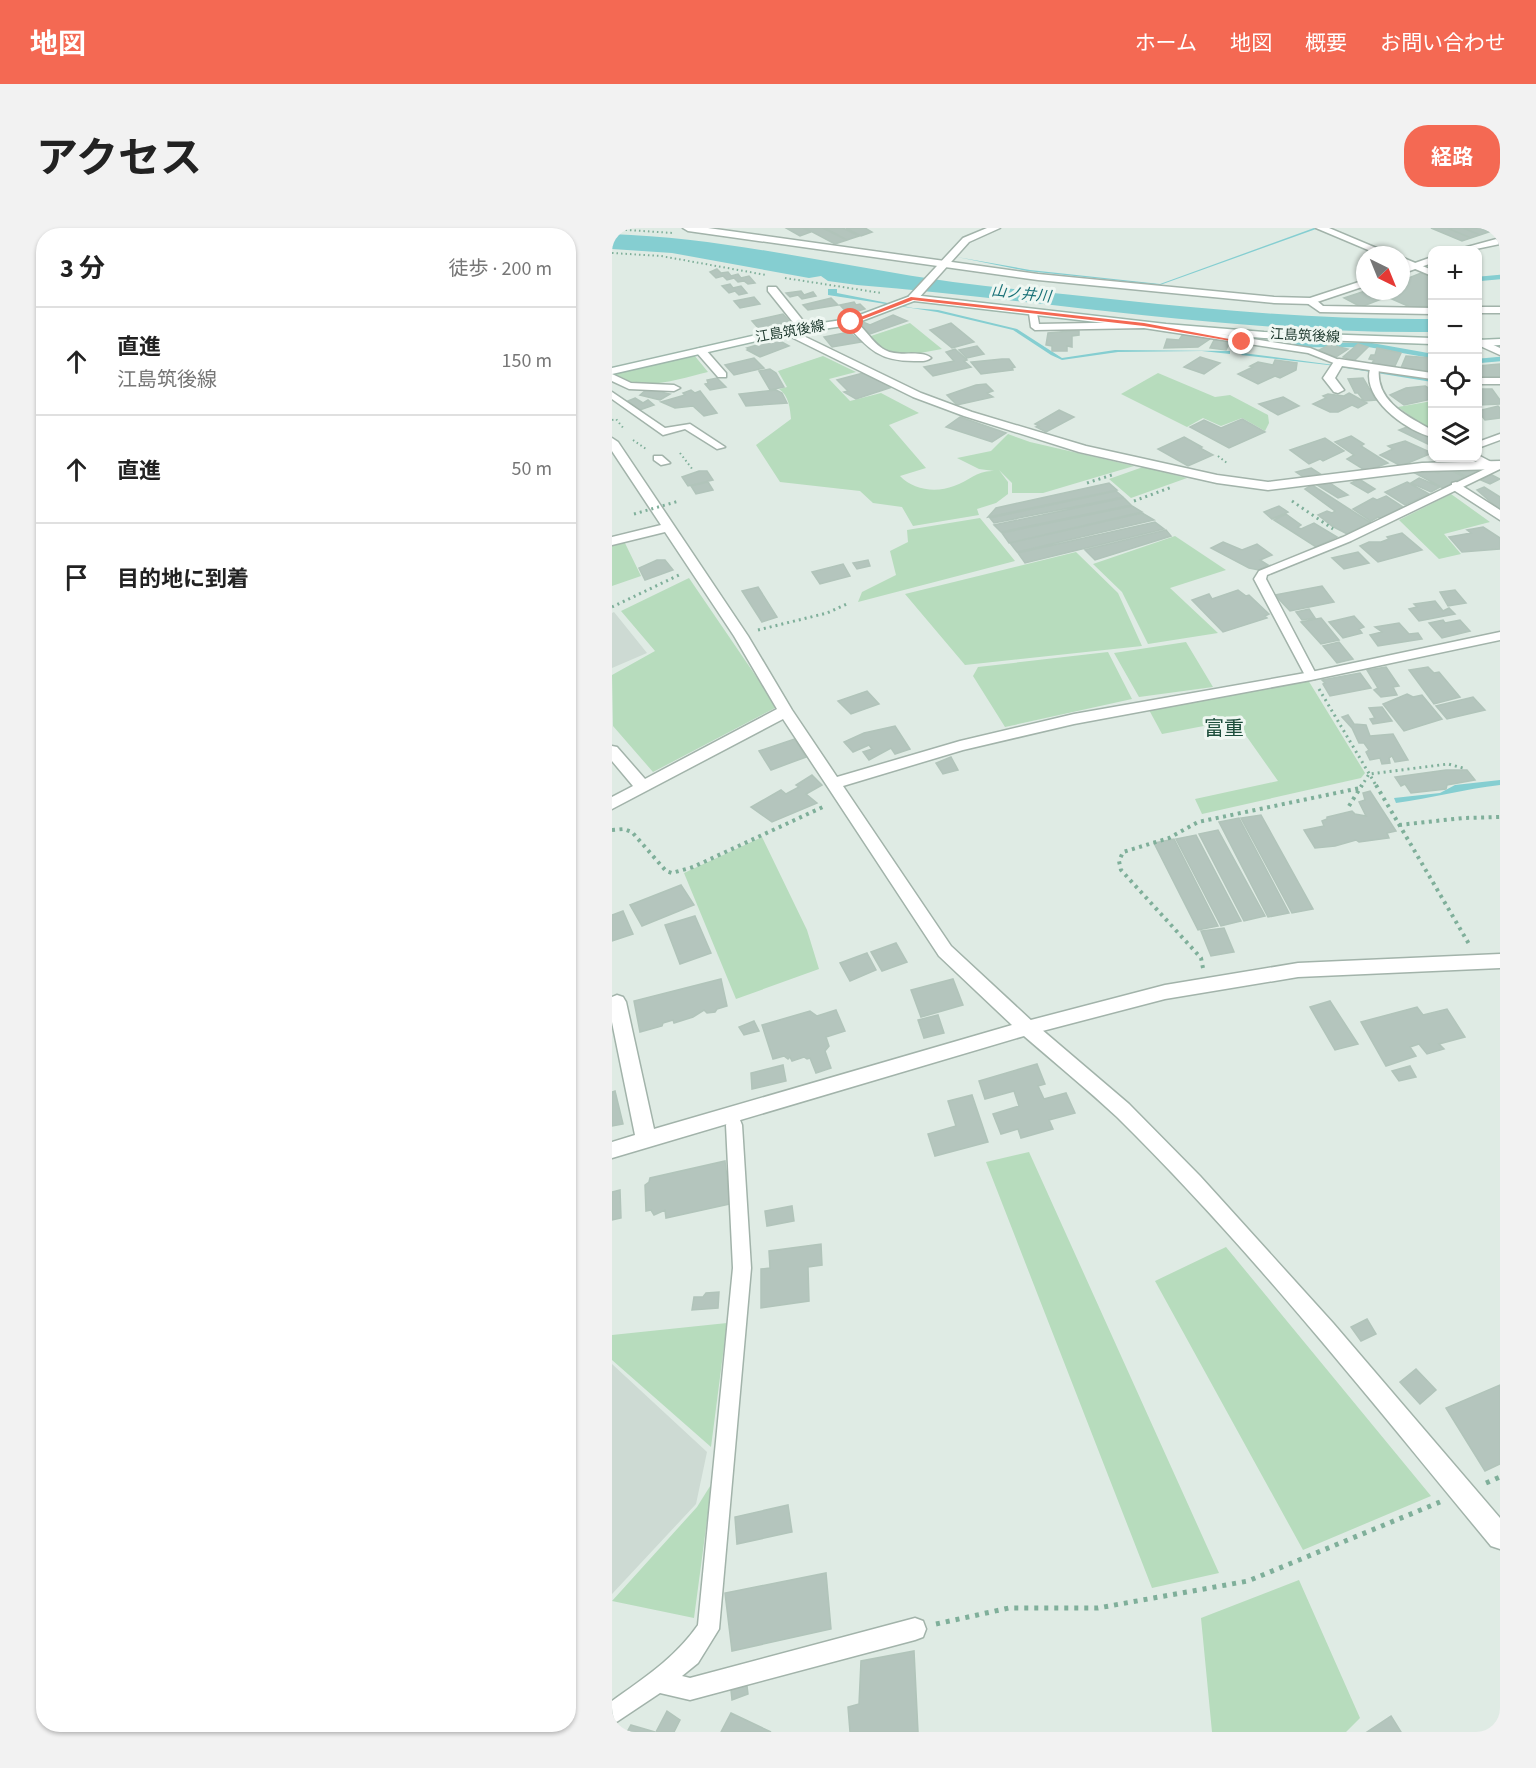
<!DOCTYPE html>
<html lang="ja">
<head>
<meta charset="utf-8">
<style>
	:root { --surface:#fff; --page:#f2f2f2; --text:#222; --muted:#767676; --line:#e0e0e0; --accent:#f46953 }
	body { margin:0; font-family:"Source Sans 3","Noto Sans JP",sans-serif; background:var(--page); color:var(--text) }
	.controls { position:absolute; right:18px; top:18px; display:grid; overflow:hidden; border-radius:12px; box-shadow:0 2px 4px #0004 }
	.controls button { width:54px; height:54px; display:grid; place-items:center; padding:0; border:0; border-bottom:2px solid var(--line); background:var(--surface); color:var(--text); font:30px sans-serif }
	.compass { position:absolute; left:744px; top:18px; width:54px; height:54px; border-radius:50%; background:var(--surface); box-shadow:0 2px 4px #0004; rotate:137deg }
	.stop { position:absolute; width:18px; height:18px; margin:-14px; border:4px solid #f46953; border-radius:50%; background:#fff }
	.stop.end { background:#f46953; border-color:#fff; box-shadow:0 2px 6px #0008 }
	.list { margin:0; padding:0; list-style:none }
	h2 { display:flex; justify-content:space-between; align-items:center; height:78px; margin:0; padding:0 24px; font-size:26px }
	h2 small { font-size:20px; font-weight:400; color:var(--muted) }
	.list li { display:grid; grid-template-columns:39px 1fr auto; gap:18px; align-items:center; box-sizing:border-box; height:108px; padding:0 24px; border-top:2px solid var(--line) }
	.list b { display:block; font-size:22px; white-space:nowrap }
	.list p { margin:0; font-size:20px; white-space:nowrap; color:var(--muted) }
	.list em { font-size:20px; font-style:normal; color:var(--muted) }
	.icon { flex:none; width:33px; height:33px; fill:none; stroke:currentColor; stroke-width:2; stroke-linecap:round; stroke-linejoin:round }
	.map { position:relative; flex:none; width:888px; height:1504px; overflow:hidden; border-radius:24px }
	header { display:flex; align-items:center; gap:36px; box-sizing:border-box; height:84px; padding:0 30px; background:var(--accent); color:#fff }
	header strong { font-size:28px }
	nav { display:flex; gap:33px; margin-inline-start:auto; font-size:21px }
	.intro { display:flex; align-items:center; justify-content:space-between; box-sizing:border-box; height:144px; padding:0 36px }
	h1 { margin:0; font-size:42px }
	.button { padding:15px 27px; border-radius:24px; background:var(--accent); color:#fff; font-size:21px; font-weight:700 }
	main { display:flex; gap:36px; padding:0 36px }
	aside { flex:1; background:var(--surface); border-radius:24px; box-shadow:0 2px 4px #0004 }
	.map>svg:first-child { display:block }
	.built { fill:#cddad3 }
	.green { fill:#b7dcbd }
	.water { fill:#85ced1 }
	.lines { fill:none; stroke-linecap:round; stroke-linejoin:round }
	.stream { stroke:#85ced1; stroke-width:4.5 }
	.building { fill:#b4c5bd; stroke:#b1c4ba; stroke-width:1.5 }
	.service-casing { stroke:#a2b3aa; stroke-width:3 }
	.minor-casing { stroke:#a2b3aa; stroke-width:3 }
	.tertiary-casing { stroke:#a2b3aa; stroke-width:3 }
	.secondary-casing { stroke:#9eb6ab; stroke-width:3 }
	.path-far3 { stroke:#7faf9a; stroke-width:2; stroke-dasharray:1.5 3; stroke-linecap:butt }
	.path-far2 { stroke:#7faf9a; stroke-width:3; stroke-dasharray:2 4; stroke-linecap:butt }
	.path-far1 { stroke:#7faf9a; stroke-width:4; stroke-dasharray:3 4.5; stroke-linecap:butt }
	.path { stroke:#7faf9a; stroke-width:5; stroke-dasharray:4 6; stroke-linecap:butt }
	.service { fill:#fff; fill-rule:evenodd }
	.minor { fill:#fff; fill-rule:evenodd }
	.tertiary { fill:#fff; fill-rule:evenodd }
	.secondary { fill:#fff; fill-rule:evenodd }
	.path-bridge { stroke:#7faf9a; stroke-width:3; stroke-dasharray:2 4; stroke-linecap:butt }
	.route { fill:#f46953 }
	.labels { text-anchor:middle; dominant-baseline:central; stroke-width:6; stroke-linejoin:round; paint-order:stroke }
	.far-street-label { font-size:14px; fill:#203b30; stroke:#eff7f2 }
	.far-water-label { font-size:15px; font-style:italic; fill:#197177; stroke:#eff7f2 }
	.quarter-label { font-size:20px; fill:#1c4d3b; stroke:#eff7f2 }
</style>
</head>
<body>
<header>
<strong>地図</strong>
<nav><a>ホーム</a><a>地図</a><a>概要</a><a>お問い合わせ</a></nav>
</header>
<div class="intro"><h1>アクセス</h1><a class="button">経路</a></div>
<main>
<aside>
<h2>3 分<small>徒歩 · 200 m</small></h2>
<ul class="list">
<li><svg class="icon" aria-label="ahead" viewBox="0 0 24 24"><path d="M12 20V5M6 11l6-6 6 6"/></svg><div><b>直進</b><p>江島筑後線</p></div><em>150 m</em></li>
<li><svg class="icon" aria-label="ahead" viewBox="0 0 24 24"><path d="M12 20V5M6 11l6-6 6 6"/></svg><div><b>直進</b></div><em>50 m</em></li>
<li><svg class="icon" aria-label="arrive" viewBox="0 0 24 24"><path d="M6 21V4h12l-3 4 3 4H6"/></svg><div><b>目的地に到着</b></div></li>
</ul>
</aside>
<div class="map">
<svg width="888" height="1504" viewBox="0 0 888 1504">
	<rect width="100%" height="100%" fill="#dfebe4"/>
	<path class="built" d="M2,384L35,425L0,440V385Z
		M0,1136L95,1224L84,1276L0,1366Z"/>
	<path class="green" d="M298,95L330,121L297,127L277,126L256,109Z
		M82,127L96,144C65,151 28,166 0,145Z
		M211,128L244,144L217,151L238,173L269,165L307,185L277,197L314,240L288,248C301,262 324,265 342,258C357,253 365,242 382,243L367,241L345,230L379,223L396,206L418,214L522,238L431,265H400V255L387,242L396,254V266L384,275L365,281L367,287L301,298L290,279L261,275L248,263L168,254L144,217L179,191C178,180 177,168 167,161L175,159L166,143Z
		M546,145L603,169L618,167L656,187L657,195L653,203L630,190L609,198L591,190L575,199L509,166Z
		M820,173V201L805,193L786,179Z
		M531,239L575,250L519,270L497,251Z
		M839,266L878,294L832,306L849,326L827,331L787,292Z
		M368,290L403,333L246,374L250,364L284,347L278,323L296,314L295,302Z
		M563,308L614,342L558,360L606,405L536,416L510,364L481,336Z
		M12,313L29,348L0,358V317Z
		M464,324L506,365L530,418L353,437L293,366Z
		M77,350L165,479L41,544L1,498L0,447L43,423L9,383Z
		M574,414L601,459L527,469L502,425Z
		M496,424L520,471L393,499L361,448L366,439Z
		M696,452L753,545L749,550L590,586L583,571L666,553L623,492L550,506L536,480Z
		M150,609L195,702L207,741L124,771L72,645Z
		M417,924L607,1345L540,1360L374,934Z
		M614,1019L819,1268L691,1322L543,1053Z
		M115,1095L99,1219L0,1132V1107Z
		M100,1255L82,1390L0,1373L85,1279Z
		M687,1352L748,1490L734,1504H600L589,1390Z"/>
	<path class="water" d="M702,0L704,1L548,57L415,43L345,29L418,42L548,56Z
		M0,6C115,10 227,38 341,54C397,61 452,66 508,72C612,83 716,92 820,91V104C628,106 437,73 245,57L216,53L209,48L197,50L60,25L0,21Z
		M216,61H225V65L301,80L326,82L405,101L450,130L503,122L618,123V126L590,123L506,124L450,132L439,127L401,102L325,84L216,67Z
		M631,125L820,150V154L716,137L629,127Z
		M888,552V557C853,561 819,570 784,575L782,570L828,565L843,557Z"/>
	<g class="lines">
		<path class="stream" d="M866,51L888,49
			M683,117H758L820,128
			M866,133L888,131"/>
	</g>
	<path class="building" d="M174,0H191L199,4L188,8Z
		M193,0H211L235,12L223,16Z
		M213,0H231L247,8L235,12Z
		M234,0H253L260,4L249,8Z
		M819,0H835L859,10L850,13Z
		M835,0H851L868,7L859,10Z
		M852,0H868L877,4L868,7Z
		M105,41L109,45L116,44L119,48L126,46L129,50L137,48L143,55L136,56L132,53L126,54L122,50L115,52L111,48L104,50L98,44Z
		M809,45L820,49V78L798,79L764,64L789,63V53Z
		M118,56L121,60L129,58L135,65L127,67L123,63L117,65L110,58Z
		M189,63L192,67L201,64L204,68L190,71L186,67L178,69L174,65Z
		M753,63L772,70L749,79L732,70Z
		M142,69L148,76L128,80L122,73Z
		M219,70L226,77L196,82L191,77Z
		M242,74L244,77L248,76L253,81L236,86L228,77Z
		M171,86L178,94L147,101L140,93Z
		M281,87L295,93L258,106L248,100L251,99L245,96L251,94L258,97Z
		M339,95L362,114L340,120L318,102Z
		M459,103H467V107L460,108V119L455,118V123H440V118L434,117L436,105Z
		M237,104L249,114L220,119L212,109Z
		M571,106L598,111L586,119L552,120L555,111L567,112Z
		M164,111L177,118L148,129L135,122L137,121L135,120Z
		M602,112L618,114L614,122L598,120Z
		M719,116L727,119L736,121L724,129L705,123Z
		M746,116L756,119L742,133L731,129Z
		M365,118L372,126L355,130L347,122Z
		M765,120L789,125L782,140L759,137L762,132L757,131L759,127H763Z
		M343,121L355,132L352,133L359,139L321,148L312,139L342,133L334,124Z
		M794,128L820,130V143L805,144L789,140Z
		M588,129L608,135L592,146L572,139Z
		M142,130L152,140L122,147L113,137Z
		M390,131H397L403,139L400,140L401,142L369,146L359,134Z
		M663,132L685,135L684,142L668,150L663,148L646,156L626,146L641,139L638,138L646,134L661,137Z
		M888,136V149L868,150L866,147V138Z
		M158,141L164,145L172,159L158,162L147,143Z
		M251,145L280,159L244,171L232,164L236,163L225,152Z
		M105,150L114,159L98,162L93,156L96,155L95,152Z
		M751,150L764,172L752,173L746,165H743L736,151Z
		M374,156L381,163L375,165L381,169L345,177L335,167L364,157Z
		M813,158L820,162V171L792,177L778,167L794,160Z
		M35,161L58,166L48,172L28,167Z
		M866,161H880L888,172V176L867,177Z
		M79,162L83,165L88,163L105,185L92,188L81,178L63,180L49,174L73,167L71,165Z
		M164,162L170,165L175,175L134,178L127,166Z
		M737,165L755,175L746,180L740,177L726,184H718L701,176L714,170L711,168L716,166L732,168Z
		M671,169L687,178L666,187L647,176Z
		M23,170L31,175L36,172L42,177L28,182L16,173Z
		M886,178L888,180V190L873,192L866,183Z
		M447,182L462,189L434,204L424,199L427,198L423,196Z
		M348,189L394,205L380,214L334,199Z
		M630,191L653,204L617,220L578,199L592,192L609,200Z
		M800,197L820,209V218L787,202Z
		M739,208L752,216L749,218L776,235L754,243L735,231L742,227L723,214Z
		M572,209L590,219L588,220L601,227L576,238L546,221Z
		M713,210L732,223L711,233L708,231L697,236L678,222Z
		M793,213L820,225L789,238L768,227L781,221L776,218Z
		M832,230H859L866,233L836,234L829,231Z
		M699,240L710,247L693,250L684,244Z
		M864,240L868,242L855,249L840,241Z
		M837,241L852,249L831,260L803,245L819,242L826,245Z
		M87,243H95L101,252L76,258L70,249Z
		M878,246L888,251L878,256L869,252Z
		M807,250L828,259L819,264L799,255Z
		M747,251L763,261L756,265L739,255Z
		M96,254L101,262L84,266L79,258Z
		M795,254L817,266L793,277L773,264Z
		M497,255L505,262L376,289L384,280Z
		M718,255L736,267L726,270L705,257Z
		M700,257L759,295L735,306L720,298L706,287L715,283L720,285L723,283L693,261Z
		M872,259L888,269V282L865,262Z
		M504,263L511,269L382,295L378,290Z
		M774,268L791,279L769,291L766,289L759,293L741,281L761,270L765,272Z
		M512,270L519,277L389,304L382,297Z
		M520,278L530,284L397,315L390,305Z
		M667,278L676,284L660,291L652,284Z
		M530,285L542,292L405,324L398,315Z
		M674,286L689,297L686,299L689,301L702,295L725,309L704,319L662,292Z
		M543,294L552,301L413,335L406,325Z
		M871,299L888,310V321L850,324L837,309L859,305L855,302Z
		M554,302L559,308L483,332L473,322Z
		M790,305L810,322L766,334L748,318L757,314H769L777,311L775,309Z
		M611,314L630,322L645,316L660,327L648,332L656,337L647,342L637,340L599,320Z
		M746,324L757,335L732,341L720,330Z
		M45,332H53L61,342L33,352L27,340Z
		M256,332L258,338L245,341L241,335Z
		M231,336L238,348L208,356L200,344Z
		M710,358L722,374L678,383L663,367Z
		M146,359L165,389L150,394L130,363Z
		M626,362L634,368L637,367L657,386L653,388L655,390L611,404L580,372L597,366L600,371Z
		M843,362L854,375L836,378L828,364Z
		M823,373L831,383L837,380L843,386L807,393L797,381L805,379L802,376Z
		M697,381L703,390L690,392L684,384Z
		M742,388L752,399L747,401L750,405L731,410L717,394Z
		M709,390L727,412L709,416L689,394Z
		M831,392L833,395L848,392L858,403L830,410L817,395Z
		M787,395L797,406L806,405L810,411L766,418L758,407L770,404L763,399Z
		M727,414L741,431L725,435L711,418Z
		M774,439L787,458L781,459L785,467L769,469L762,462L766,460L755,442Z
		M816,439L822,445L827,444L848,469L822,476L797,442Z
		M748,445L759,460L718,468L711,456L713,455L710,452Z
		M255,463L267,476L239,486L226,473Z
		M795,466L801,469L810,467L830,491L792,503L771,476Z
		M861,469L873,482L835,491L824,478Z
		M770,479L780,493L761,496L758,491L763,490L757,480Z
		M736,487L742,496L754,497L758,508L781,506L796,532L783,534L780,528L777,530L778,535L770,536L768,530L758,532L754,524L757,522L752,515H747L740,500L730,489Z
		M283,498L298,521L283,526L279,520L257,532L251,524L260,521L257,517L241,524L232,514L252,505Z
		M183,511L194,529L159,542L147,523Z
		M339,529L346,542L331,546L324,535Z
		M834,542H855L863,552L835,557L834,561L799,565L793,556L789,558L783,549Z
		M200,547L210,557L194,566L205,575L160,594L139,579L169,562L174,566L187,559L184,557Z
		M758,563L784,603L775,605L777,610L747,614L744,612L723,618L703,620L692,602L712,598L710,593L715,591V589L740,583L743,586L754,588L747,574L753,572L751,565Z
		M649,587L701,681L680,685L629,590Z
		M627,590L677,685L656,689L607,594Z
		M606,602L653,688L632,693L587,606Z
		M584,607L629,693L609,698L564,611Z
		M562,611L606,698L586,702L542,615Z
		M69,657L82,677L30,698L18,677Z
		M11,683L21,706L0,713V687Z
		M83,688L99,725L68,736L53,697Z
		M612,700L622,724L599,728L589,703Z
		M284,715L295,734L270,743L259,724Z
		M255,725L264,742L238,753L228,735Z
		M109,751L115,778L105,781L103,784L95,785L92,782L81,789L62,795L61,792L51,795L50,798L28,804L22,773Z
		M341,751L351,777L309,789L299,762Z
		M718,773L746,816L723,822L698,779Z
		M805,779L811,787L835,781L853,809L827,816L832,821L815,826L807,816L798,819L804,828L774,838L749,794Z
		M224,782L233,803L214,809L217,818L213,823L219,840L204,845L198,830L195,831L192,829L180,833L178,829L176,831L172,828L161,831L150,797L198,783L205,788Z
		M326,787L332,805L312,810L306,792Z
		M142,793L147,803L132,807L127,799Z
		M425,836L433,856L426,858L432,871L454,865L463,885L437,892L441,901L409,910L406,901L389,906L381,886L407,878L402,863L373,871L367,853Z
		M171,837L174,853L140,861L139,845Z
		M798,838L804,849L787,853L780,843Z
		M3,863L11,896L0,898V864Z
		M360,867L376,914L323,928L316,906L344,898L336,873Z
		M113,933L118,976L54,990L53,982L42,987L39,982L34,983L33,957L37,954L38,950Z
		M8,962L9,990L0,992V964Z
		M180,978L182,993L155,998L153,983Z
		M209,1016L210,1037L196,1039L197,1073L149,1080V1041L158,1040L157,1023Z
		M107,1064L106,1080L80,1082L82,1069H91L94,1065Z
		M755,1091L764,1106L749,1113L739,1099Z
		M804,1141L824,1162L808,1176L788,1154Z
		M888,1157V1236L873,1243L834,1180Z
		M176,1277L180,1304L125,1316L123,1289Z
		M214,1345L219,1401L120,1423L113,1365Z
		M302,1423L306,1504H238L236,1479L247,1476L249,1433Z
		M135,1458L136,1466L120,1472L119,1462Z
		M55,1483L68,1492L62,1504H44Z
		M119,1485L159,1504H109Z
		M779,1488L789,1504H755Z
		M19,1497L43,1504H15Z"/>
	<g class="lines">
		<g class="service-casing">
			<path id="service" d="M421,82L425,85L427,96L532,94L698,120L732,134L727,137L696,125L532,100L423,102L419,99L417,85Z
				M759,138L767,140C763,173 795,188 820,202V209C794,203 747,169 759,138Z
				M0,164L53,200L78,196L113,219L105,221L73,201L51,207L0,171Z
				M888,206V212L866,220V214Z
				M866,227L883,236L888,234V241L739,313L655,347L654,351L705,448L703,451H695L642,351L647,343L731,309L877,239L861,232L860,230H866Z
				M42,228H50L58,235L49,237L42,232Z
				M122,890L128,892L130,897L139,1040L107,1401L86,1435L70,1448L78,1450L303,1390L311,1393L314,1401L311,1409L303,1412L78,1472L48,1465L0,1497V1473C32,1450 63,1430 86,1397L121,1040L114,897L116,892Z"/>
		</g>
		<g class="minor-casing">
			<path id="minor" d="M375,0H388L357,14L305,72H297V68L351,10Z
				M704,0H717L781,27H768Z
				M789,29L820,42V48L789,35Z
				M156,59H164L196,99V103H188L156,63Z
				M695,71H703L711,78L820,80V86L708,84L695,75Z
				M866,79H888V85H866Z
				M238,91C252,96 259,115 273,122C287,130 308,121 319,130C314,134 309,133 302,133C267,133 257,121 234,96V92Z
				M175,100L309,165L360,184L474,218L605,247L656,254L810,235L888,233V241L810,243L656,262L605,255L467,224L352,188L301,169L171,105L170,103Z
				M866,110L888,120V127L866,117Z
				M89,120L93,121L114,145V149H106L85,125V121Z
				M727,131L820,145V151L730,138L723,150L732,162L726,165L722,164L711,150L723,132Z
				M0,146L19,155L62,157L68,160L62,163L17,161L0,153Z
				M866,150H888V156H866Z
				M0,210L6,214L136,408L180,482L225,549L348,513L462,486L699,444L888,404V412L699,452L462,496L351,522L231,558L339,718L422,795L517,876L588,948L721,1095L888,1290V1321L879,1318C758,1172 640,1022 505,889C475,861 443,835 412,808L0,930V914L23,907L0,794V769L5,767L11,769L14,774L42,901L400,797L327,728L171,491L0,581V569L21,558L0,533V518L5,519L33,551L165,481L122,408L53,304L0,317V309L49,297L0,223Z
				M844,254L888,282V292L840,261V255Z"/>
		</g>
		<g class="tertiary-casing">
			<path id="tertiary" d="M71,0H96L426,46L662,69L698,70L753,52V58L699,76L662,75L426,52L76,3Z
				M888,10V16L859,22H844Z
				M820,29V35L789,46V40Z
				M888,726V740L686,749L553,771L415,807L408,805L406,800L408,795L415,793L553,757L686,735Z"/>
		</g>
		<g class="secondary-casing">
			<path id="secondary" d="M301,67L554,96L652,104L820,110V116L652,110L554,102L302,73L239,97L175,106L0,146V140L175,100L237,91Z
				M888,111V117L866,118V112Z"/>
		</g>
		<path class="path-far3" d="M0,1L61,5
			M0,25L49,28L154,47
			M173,50L269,65
			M0,192L4,191L12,201
			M21,212L34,221
			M68,225L81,242
			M606,228L615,235"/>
		<path class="path-far2" d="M475,255L503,246
			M522,273L560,259
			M680,273L721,301
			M0,379L67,347
			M146,402L215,385L237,375
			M707,461L765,559
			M749,559L757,546L836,536L851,540"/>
		<path class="path-far1" d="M764,557L857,716
			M737,578L750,557
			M787,597L851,590L888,589
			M0,602L12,601L20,604L54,643L60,645L81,639L213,578
			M591,740L589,730L509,642L507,633L511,624L557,610L586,594L748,560"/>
		<path class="path" d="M874,1255L888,1249
			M324,1396L397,1380H486L636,1353L828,1274"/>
		<use href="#service" class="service"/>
		<use href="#minor" class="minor"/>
		<use href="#tertiary" class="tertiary"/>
		<use href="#secondary" class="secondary"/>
		<path class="path-bridge" d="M22,286L67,273"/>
	</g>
	<path class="route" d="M299,69L532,95L633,114L630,115L532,98L301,72L241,95L236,94Z"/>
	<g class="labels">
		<g class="far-street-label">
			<text transform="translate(178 104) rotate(-10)">江島筑後線</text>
			<text transform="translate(693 108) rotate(3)">江島筑後線</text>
		</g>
		<g class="far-water-label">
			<text transform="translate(409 66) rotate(6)">山ノ井川</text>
		</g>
		<g class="quarter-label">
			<text x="612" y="501">富重</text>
		</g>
	</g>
</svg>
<div class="controls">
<button>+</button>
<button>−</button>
<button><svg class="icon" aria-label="locate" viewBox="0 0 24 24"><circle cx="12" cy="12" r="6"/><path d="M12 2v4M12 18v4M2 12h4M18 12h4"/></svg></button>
<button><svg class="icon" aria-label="layers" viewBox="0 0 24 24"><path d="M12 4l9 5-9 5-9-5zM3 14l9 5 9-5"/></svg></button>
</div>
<svg class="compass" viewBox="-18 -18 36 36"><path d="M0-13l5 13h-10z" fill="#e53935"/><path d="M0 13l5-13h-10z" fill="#767676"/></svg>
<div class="stop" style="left:239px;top:94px"></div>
<div class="stop end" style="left:630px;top:114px"></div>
</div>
</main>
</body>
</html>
